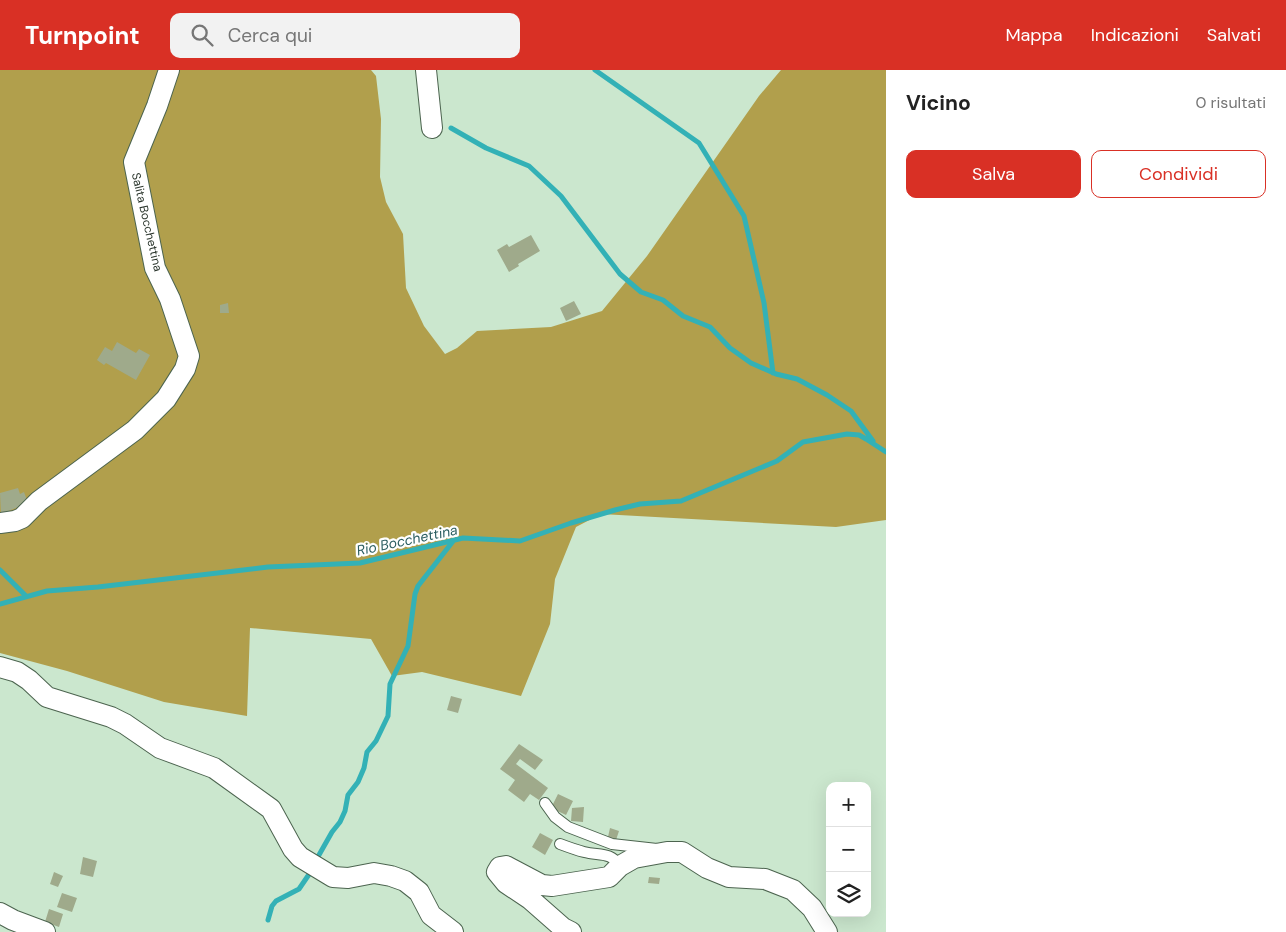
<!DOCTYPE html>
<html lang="it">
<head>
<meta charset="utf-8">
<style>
	:root { --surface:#fff; --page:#f2f2f2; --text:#222; --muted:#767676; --line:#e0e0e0; --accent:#d93025 }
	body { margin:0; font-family:"DM Sans",sans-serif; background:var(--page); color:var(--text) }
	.controls { position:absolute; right:15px; bottom:15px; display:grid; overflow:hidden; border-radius:10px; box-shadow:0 5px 20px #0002 }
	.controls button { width:45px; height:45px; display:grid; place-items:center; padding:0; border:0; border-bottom:1px solid var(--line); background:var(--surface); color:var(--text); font:25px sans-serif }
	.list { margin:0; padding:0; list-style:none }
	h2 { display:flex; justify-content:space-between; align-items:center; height:65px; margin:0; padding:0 20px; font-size:21px }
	h2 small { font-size:16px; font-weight:400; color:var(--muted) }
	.actions { display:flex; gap:10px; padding:15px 20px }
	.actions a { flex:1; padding:11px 0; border:1px solid var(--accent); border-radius:10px; text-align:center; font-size:18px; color:var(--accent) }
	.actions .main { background:var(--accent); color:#fff }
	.icon { flex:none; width:28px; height:28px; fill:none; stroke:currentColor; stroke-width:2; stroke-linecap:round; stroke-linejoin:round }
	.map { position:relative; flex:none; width:886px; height:862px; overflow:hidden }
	header { display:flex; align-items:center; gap:30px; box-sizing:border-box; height:70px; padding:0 25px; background:var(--accent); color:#fff }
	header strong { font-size:24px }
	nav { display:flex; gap:28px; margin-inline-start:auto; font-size:18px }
	.search { width:350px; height:45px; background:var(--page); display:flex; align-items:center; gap:12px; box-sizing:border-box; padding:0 18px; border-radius:10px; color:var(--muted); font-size:19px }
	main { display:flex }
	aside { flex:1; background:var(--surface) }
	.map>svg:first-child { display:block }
	.forest { fill:#b19f4c }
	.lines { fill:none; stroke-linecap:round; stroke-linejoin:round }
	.stream { stroke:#33b1b6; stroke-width:5 }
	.building { fill:#9faa8b }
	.lane-casing { stroke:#4c644f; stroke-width:12 }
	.street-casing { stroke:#4c644f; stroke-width:22 }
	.lane { stroke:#fff; stroke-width:10 }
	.street { stroke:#fff; stroke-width:20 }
	.labels { text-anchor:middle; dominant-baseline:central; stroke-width:4.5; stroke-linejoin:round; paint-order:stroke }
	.street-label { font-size:12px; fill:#2a352c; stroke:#fff }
	.water-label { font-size:14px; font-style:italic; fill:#2c5e61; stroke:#fff }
</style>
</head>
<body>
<header>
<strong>Turnpoint</strong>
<div class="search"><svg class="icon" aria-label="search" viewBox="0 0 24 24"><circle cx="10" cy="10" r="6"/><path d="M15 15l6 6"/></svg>Cerca qui</div>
<nav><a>Mappa</a><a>Indicazioni</a><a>Salvati</a></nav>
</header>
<main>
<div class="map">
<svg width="886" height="862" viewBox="0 0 886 862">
	<rect width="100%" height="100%" fill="#cbe7ce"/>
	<path class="forest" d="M0,0H371L376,6L381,49L380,107L386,132L403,164L406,218L424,256L445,284L457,278L477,261L551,257L602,241L647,186L759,26L781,0H886V450L836,457L601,444L576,457L555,509L550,554L521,626L422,602L392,606L371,569L250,558L247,646L164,632L67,601L0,583Z"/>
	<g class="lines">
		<path class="stream" d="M595,0L699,73L744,146L764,233L773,303
			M451,58L486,78L529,96L561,126L620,204L641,222L663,230L683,246L710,257L730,278L751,293L776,304L797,309L827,325L851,341L873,371
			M0,500L26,526
			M0,534L47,521L98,517L268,497L360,493L463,468L520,471L571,453L615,440L640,434L681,431L777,391L803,372L847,364L859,365L866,369L886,382
			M315,792L332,762L340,752L345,741L348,725L358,712L364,698L367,682L376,671L388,646L390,614L408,576L415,524L418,516L454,470
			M268,850L272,836L276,831L299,819L312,800"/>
	</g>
	<path class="building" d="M531,165L540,181L518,194L519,196L509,202L497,180L507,174L509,177Z
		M574,231L581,244L566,251L560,238Z
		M228,233L229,243H220V235Z
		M117,272L136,283L139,279L150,285L136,310L106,293L104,295L97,290L105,277L112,281Z
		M18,418L20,424L24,422L28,433L1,444L0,423Z
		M451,626L462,629L458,643L447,640Z
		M519,674L543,690L535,700L520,689L516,694L548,718L539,730L530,724L524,732L508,720L515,710L500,699Z
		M558,724L573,731L566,745L551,738Z
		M584,737L583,752L571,751L572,738Z
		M610,758L619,761L616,770L608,767Z
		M540,763L553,770L545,785L532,777Z
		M83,787L97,791L93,807L80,804Z
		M54,802L63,806L58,817L50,814Z
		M649,807L660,808L659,814L648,813Z
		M62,823L77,828L72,842L57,837Z
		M49,839L63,844L59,857L45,852Z"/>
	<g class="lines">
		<g class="lane-casing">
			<path id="lane" d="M545,733L555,747L568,757L612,774L657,779
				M560,774C568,777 576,780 584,782C599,786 610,781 620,796"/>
		</g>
		<g class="street-casing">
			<path id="street" d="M426,0L432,58
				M0,453L15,451L22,448L39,431L135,360L166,329L185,299L189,286L170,229L155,198L134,92L157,36L169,0
				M0,597L17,602L29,610L47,627L111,647L125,654L160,678L214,698L271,739L293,779L300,787L333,807L348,808L374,803L391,806L405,811L419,822L431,845L453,862
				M0,843L13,850L45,862
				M571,862L563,858L530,829L506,813L497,802L500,797L506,796L542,815L552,816L609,807L620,796L634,788L667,782H682L707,798L729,807L765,809L793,820L812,838L827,862"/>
		</g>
		<use href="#lane" class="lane"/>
		<use href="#street" class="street"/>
	</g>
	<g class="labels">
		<g class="street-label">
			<text transform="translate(147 152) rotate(77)">Salita Bocchettina</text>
		</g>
		<g class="water-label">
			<text transform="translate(407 470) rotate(-12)">Rio Bocchettina</text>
		</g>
	</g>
</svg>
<div class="controls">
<button>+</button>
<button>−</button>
<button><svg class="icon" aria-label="layers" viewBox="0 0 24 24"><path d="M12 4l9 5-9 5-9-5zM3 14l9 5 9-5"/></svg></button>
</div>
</div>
<aside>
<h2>Vicino<small>0 risultati</small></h2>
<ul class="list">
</ul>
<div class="actions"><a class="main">Salva</a><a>Condividi</a></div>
</aside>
</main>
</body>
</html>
